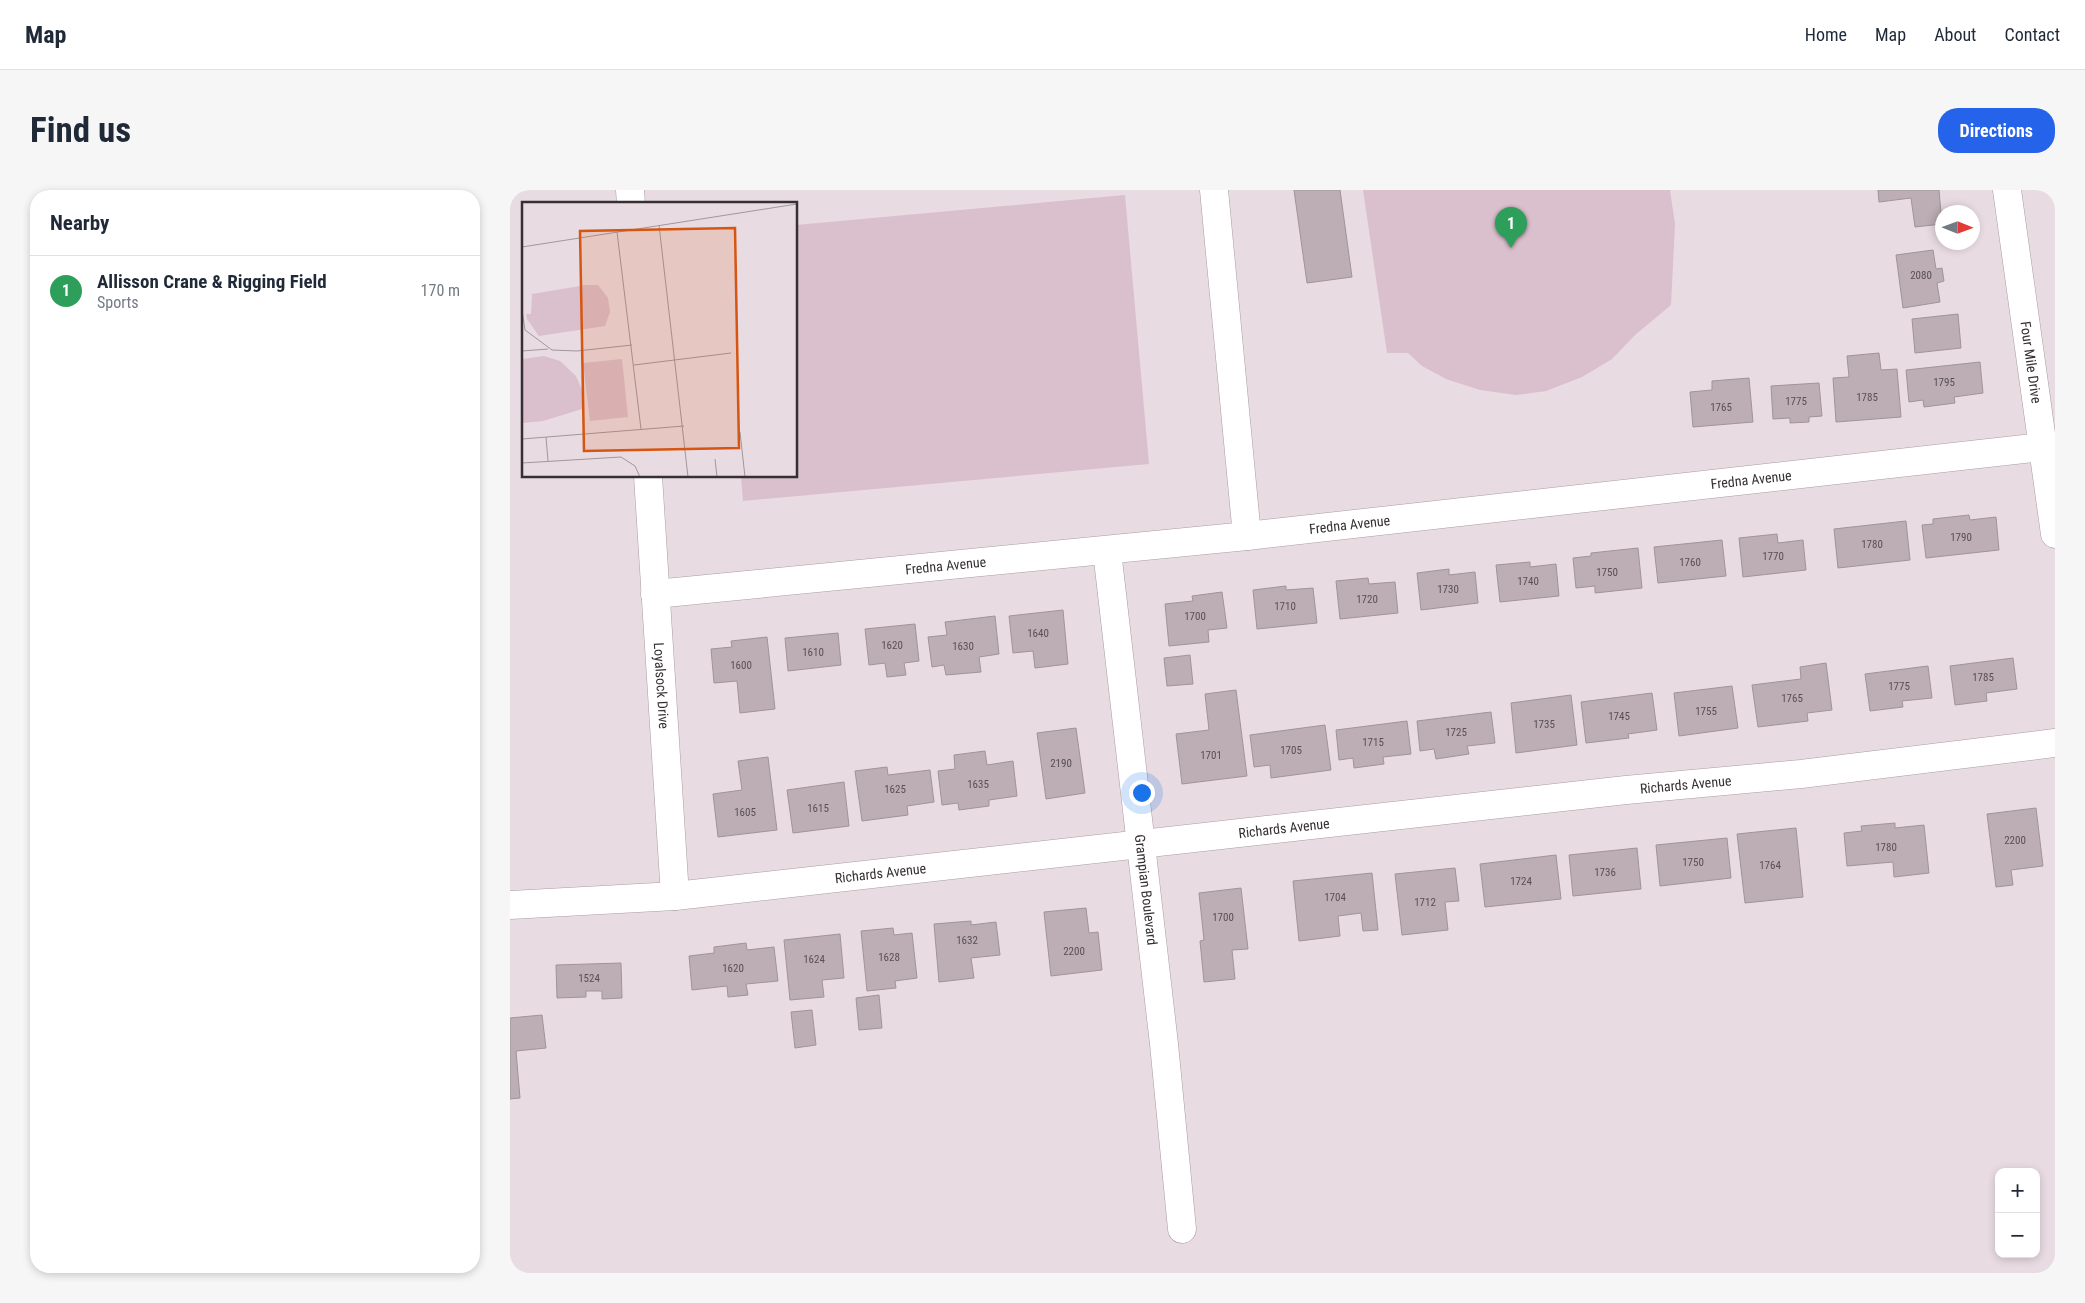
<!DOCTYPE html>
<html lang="en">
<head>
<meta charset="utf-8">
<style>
	:root { --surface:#fff; --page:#f6f6f7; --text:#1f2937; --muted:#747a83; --line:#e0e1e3; --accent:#2563eb }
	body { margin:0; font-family:"Roboto Condensed",sans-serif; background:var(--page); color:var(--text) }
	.controls { position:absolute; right:15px; bottom:15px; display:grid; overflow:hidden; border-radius:10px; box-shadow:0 2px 8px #0003 }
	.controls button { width:45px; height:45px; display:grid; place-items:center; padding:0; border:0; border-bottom:1px solid var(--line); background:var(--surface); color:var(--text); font:25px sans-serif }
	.compass { position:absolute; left:1425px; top:15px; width:45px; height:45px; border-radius:50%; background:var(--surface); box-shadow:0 2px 8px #0003; rotate:91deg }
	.you { position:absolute; left:631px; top:602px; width:18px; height:18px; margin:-12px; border:4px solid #fff; border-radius:50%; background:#1a73e8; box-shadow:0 0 0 8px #1a73e833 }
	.badge { display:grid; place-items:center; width:32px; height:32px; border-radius:50%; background:var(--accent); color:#fff; font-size:16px; font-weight:700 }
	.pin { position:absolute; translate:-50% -41px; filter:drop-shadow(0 1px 2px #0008) }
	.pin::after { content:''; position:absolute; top:26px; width:18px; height:15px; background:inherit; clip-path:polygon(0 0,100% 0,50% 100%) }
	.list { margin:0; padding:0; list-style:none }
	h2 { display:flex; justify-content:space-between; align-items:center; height:65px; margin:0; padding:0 20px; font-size:21px }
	h2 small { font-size:16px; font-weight:400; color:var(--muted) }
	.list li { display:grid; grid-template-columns:32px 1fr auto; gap:15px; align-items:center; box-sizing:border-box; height:70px; padding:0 20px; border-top:1px solid var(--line) }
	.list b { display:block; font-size:19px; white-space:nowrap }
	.list p { margin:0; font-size:16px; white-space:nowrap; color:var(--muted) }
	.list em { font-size:16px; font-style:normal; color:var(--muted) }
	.map { position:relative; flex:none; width:1545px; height:1083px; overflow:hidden; border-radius:20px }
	header { display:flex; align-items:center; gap:30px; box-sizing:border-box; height:70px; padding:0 25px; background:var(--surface); border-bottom:1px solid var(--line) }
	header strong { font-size:24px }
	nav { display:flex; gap:28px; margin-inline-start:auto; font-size:18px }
	.intro { display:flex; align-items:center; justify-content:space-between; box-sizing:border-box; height:120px; padding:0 30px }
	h1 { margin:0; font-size:35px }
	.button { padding:12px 22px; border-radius:20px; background:var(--accent); color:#fff; font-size:18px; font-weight:700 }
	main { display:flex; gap:30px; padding:0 30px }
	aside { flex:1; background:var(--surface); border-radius:20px; box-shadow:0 2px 8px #0003 }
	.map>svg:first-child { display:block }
	.green { fill:#dabfcc }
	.building { fill:#bcaeb4; stroke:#a09399 }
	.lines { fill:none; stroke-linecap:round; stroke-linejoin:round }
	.minor-casing { stroke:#a99ca2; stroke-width:29 }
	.minor { stroke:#fff; stroke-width:28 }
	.labels { text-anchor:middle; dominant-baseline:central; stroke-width:4; stroke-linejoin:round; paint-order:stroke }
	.number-label { font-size:11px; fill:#585053 }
	.street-label { font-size:14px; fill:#363033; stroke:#e9dbe2 }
	.inset-road { fill:none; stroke:#a1979c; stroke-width:1 }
	.view { fill:#d65510; fill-opacity:0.15; stroke:#d65510; stroke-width:2.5 }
	.inset-edge { fill:none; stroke:#363033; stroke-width:2.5 }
</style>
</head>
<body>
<header>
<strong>Map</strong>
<nav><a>Home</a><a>Map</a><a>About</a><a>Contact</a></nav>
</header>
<div class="intro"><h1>Find us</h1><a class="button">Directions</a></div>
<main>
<aside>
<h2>Nearby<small></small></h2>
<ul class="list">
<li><span class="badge" style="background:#2e9e5b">1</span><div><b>Allisson Crane &amp; Rigging Field</b><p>Sports</p></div><em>170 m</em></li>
</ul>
</aside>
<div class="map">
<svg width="1545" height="1083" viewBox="0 0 1545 1083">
	<rect width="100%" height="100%" fill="#e9dbe2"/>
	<path class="green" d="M853,0H1160L1165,34L1161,115L1125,145L1102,169L1072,187L1036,201L1006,205L970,200L936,189L912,176L898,163H877Z
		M615,5L639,274L233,311L231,286H286V35Z"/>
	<path class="building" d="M784,0H830L842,87L797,93Z
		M1368,0H1429L1432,34L1405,37L1401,8L1369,12Z
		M1423,60L1426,79L1432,78L1434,91L1427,93L1430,112L1393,118L1386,65Z
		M1448,124L1451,158L1405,163L1402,129Z
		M1369,163L1371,180L1387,179L1391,227L1326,232L1323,188L1339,187L1337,166Z
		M1470,172L1473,203L1444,207L1445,213L1414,217L1413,210L1399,212L1396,180Z
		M1239,188L1243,232L1183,237L1180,202L1202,200V191Z
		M1309,193L1312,226L1299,227V232L1280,233V228L1263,229L1261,196Z
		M1459,325L1460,330L1486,327L1489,360L1416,368L1412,335L1423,334V329Z
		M1396,331L1400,370L1328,378L1324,339Z
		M1267,344L1268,353L1293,350L1296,380L1233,387L1229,348Z
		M1212,350L1216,386L1148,393L1144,357Z
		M1128,358L1132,398L1085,403V396L1066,398L1063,368L1081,366V363Z
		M1020,372V377L1046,374L1049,406L990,412L986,375Z
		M939,379V385L965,382L968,413L911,420L907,383Z
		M858,388L859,394L885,392L888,423L830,429L826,391Z
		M776,396V400L803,398L807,433L747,439L743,400Z
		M712,402L717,438L698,440L699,452L659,456L655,414L683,411L682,406Z
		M553,420L558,474L525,478L523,461L503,463L499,426Z
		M485,426L489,464L469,467L471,482L436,485L434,475L422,477L418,447L437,445L435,432Z
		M405,434L409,471L394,473L396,485L377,487L375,473L359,475L355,439Z
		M328,443L331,475L278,481L275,448Z
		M257,447L265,519L230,523L227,491L204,493L201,459L222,457L221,451Z
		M680,465L683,494L657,496L654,468Z
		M1503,468L1507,499L1476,503L1477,511L1445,515L1440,476Z
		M1316,473L1322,520L1297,523L1298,531L1248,537L1242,495L1291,489L1290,477Z
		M1418,476L1422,508L1392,511L1393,517L1360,521L1355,484Z
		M1222,496L1228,538L1169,546L1164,503Z
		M726,500L737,586L672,594L666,544L699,540L695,504Z
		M1142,503L1147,540L1118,544L1119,548L1076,553L1071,512Z
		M1061,505L1067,555L1006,563L1001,513Z
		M981,522L985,553L957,556L959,564L926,569L924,559L910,561L907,531Z
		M897,531L901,564L873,567L874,574L844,578L843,568L829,570L826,540Z
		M815,535L821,580L761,588L760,575L744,577L740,545Z
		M566,538L575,603L536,609L527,543Z
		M475,561L477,575L503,571L507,606L479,610V616L449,620L448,613L432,615L428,581L445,579L444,565Z
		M258,567L267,640L208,647L203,604L232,600L228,571Z
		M377,577L378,585L420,580L424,612L397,616L398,625L352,631L345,581Z
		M334,592L339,636L283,643L277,600Z
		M1526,618L1533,676L1501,680L1503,695L1486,697L1477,624Z
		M1385,633V638L1414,635L1419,683L1384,687L1383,672L1337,676L1334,643L1352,641L1351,636Z
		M1286,638L1293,707L1235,713L1227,644Z
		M1217,648L1221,688L1150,696L1146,655Z
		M1127,658L1131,699L1063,706L1059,665Z
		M1046,665L1051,709L975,717L970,674Z
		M945,678L949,711L935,712L938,740L892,745L885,684Z
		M862,683L868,740L853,741L851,723L828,726L830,746L789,751L783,691Z
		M731,698L738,759L722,760L725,789L694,792L690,751L694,750L689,703Z
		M576,718L579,743L588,742L592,780L541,786L534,722Z
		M461,731V735L486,732L490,765L461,768L464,788L429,792L424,734Z
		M383,738L384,745L402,743L407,788L385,791L386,798L357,801L351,741Z
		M330,744L334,788L312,790L314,807L280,810L274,750Z
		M236,753L237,760L264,757L268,791L236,794L238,805L218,807L217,796L182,800L179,766L204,763V757Z
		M111,773L112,808L92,809V801H76V807L47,808L46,775Z
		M369,805L372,838L349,840L346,808Z
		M302,820L306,855L285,858L281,822Z
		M32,825L36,858L6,861L10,908L0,909V828Z"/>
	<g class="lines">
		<g class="minor-casing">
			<g id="minor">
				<path d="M120,0L121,14"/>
				<path d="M704,0L737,346"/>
				<path id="s1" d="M1497,0L1545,344"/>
				<path id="s2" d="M138,286L165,706"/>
				<path id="s3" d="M597,361L654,854L672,1039"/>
				<path id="s4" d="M145,404L737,346L1532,257"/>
				<path id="s5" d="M0,715L165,706L1116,600L1291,584L1545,553"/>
			</g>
		</g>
		<use href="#minor" class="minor"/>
	</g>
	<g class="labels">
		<g class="number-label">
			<text x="1411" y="85">2080</text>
			<text x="1434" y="192">1795</text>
			<text x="1357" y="207">1785</text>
			<text x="1286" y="211">1775</text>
			<text x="1211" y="217">1765</text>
			<text x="1451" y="347">1790</text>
			<text x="1362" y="354">1780</text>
			<text x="1263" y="366">1770</text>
			<text x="1180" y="372">1760</text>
			<text x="1097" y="382">1750</text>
			<text x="1018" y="391">1740</text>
			<text x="938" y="399">1730</text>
			<text x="857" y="409">1720</text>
			<text x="775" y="416">1710</text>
			<text x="685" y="426">1700</text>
			<text x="528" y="443">1640</text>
			<text x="382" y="455">1620</text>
			<text x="453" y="456">1630</text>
			<text x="303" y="462">1610</text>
			<text x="231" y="475">1600</text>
			<text x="1473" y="487">1785</text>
			<text x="1389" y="496">1775</text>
			<text x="1282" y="508">1765</text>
			<text x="1196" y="521">1755</text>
			<text x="1109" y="526">1745</text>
			<text x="1034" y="534">1735</text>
			<text x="946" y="542">1725</text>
			<text x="863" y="552">1715</text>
			<text x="781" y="560">1705</text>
			<text x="701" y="565">1701</text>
			<text x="551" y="573">2190</text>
			<text x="468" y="594">1635</text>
			<text x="385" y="599">1625</text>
			<text x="308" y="618">1615</text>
			<text x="235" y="622">1605</text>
			<text x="1505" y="650">2200</text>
			<text x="1376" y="657">1780</text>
			<text x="1183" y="672">1750</text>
			<text x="1260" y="675">1764</text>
			<text x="1095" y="682">1736</text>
			<text x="1011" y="691">1724</text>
			<text x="825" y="707">1704</text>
			<text x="915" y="712">1712</text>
			<text x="713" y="727">1700</text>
			<text x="457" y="750">1632</text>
			<text x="564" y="761">2200</text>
			<text x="379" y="767">1628</text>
			<text x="304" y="769">1624</text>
			<text x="223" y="778">1620</text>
			<text x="79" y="788">1524</text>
		</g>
		<g class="street-label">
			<text stroke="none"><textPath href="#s1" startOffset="174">Four Mile Drive</textPath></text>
			<text stroke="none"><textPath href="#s4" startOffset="1102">Fredna Avenue</textPath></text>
			<text stroke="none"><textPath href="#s4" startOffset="698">Fredna Avenue</textPath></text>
			<text stroke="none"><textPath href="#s4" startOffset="292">Fredna Avenue</textPath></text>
			<text stroke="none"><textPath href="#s2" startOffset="210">Loyalsock Drive</textPath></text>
			<text stroke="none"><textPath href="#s5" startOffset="1182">Richards Avenue</textPath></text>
			<text stroke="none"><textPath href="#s5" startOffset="778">Richards Avenue</textPath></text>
			<text stroke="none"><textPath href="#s5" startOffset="372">Richards Avenue</textPath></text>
			<text stroke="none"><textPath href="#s3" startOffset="341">Grampian Boulevard</textPath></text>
		</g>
	</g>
	<g transform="translate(12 12)">
		<rect width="275" height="275" fill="#e9dbe2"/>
		<path d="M64,83H76L86,96L88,110L83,124L17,134L5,117L4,112H9L10,92ZM22,154L38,159L54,174L60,188V207L21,219L1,221L0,157ZM100,157L106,215L68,219L61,161Z" fill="#dabfcc"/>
		<path class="inset-road" d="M137,23L166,275M95,30L119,227M0,45L275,2M0,108L3,128L30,148L55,149L110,143M0,149L26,147M112,163L209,151M218,230L223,275M24,235L26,259M0,237L162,224M193,257L195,275M0,261L99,255L113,264L118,275"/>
		<path class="view" d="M213,26L217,246L62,249L58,29Z"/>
		<rect width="275" height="275" class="inset-edge"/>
	</g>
</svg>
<div class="controls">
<button>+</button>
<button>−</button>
</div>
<svg class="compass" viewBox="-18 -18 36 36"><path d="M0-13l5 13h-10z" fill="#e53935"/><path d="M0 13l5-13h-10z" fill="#747a83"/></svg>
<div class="you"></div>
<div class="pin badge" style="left:1001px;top:58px;background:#2e9e5b">1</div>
</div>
</main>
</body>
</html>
